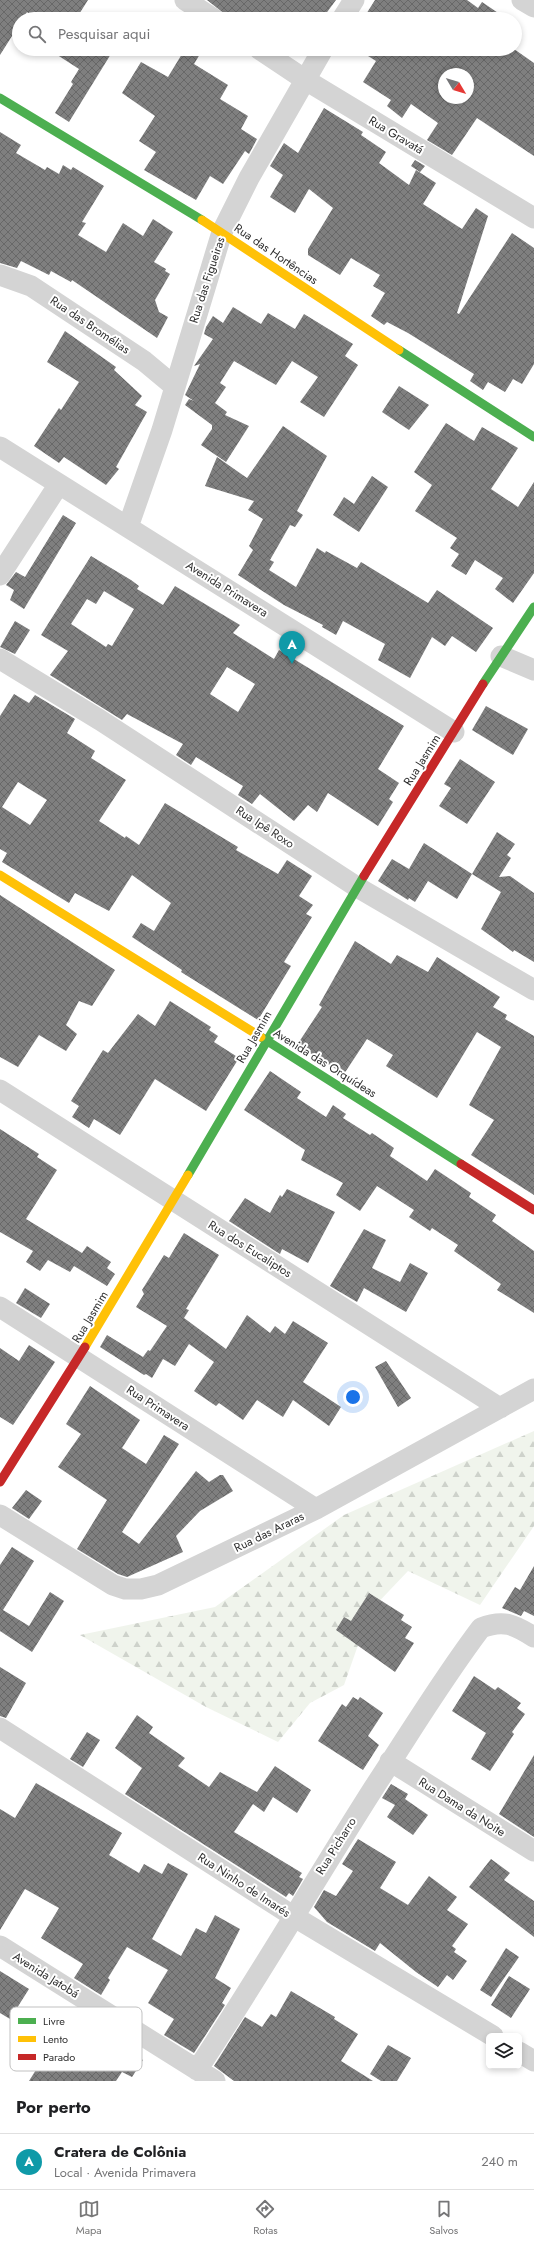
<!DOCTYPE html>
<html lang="pt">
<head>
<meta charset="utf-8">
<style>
	:root { --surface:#fff; --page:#f2f2f2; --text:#202124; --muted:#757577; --line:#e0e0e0; --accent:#787878 }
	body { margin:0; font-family:Jost,sans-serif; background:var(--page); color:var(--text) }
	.controls { position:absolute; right:12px; bottom:12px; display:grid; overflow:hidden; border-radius:6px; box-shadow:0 2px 6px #0003 }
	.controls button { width:36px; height:36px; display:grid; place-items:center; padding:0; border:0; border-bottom:1px solid var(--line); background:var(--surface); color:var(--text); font:20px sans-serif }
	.compass { position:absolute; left:438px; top:68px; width:36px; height:36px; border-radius:50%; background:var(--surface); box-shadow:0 2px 6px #0003; rotate:128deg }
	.you { position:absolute; left:353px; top:1397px; width:14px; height:14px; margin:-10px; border:3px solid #fff; border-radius:50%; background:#1a73e8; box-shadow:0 0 0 6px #1a73e833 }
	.badge { display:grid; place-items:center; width:26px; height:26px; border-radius:50%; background:var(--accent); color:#fff; font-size:13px; font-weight:700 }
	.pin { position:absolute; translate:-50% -33px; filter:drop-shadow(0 1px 2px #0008) }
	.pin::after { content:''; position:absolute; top:21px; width:14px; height:12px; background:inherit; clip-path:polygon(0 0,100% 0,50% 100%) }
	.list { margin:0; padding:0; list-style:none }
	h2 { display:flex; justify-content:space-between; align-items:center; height:52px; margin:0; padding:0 16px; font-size:17px }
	h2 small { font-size:13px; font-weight:400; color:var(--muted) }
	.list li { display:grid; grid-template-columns:26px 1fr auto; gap:12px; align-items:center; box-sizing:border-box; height:56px; padding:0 16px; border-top:1px solid var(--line) }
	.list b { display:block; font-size:15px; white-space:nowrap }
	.list p { margin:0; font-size:13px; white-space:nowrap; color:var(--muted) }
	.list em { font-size:13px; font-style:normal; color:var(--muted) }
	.icon { flex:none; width:22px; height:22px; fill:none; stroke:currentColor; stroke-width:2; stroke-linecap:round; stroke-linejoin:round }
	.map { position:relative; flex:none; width:534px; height:2081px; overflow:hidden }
	.search { position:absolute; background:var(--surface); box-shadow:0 2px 6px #0003; left:12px; right:12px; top:12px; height:44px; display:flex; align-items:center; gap:10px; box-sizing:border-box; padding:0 14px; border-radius:22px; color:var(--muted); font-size:15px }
	.sheet { height:108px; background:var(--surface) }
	nav { display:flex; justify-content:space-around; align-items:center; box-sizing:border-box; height:56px; border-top:1px solid var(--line); background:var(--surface); font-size:11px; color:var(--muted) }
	nav a { display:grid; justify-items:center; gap:2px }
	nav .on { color:var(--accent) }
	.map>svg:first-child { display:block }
	.forest { fill:url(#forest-firs) }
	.building { fill:url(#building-cross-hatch); fill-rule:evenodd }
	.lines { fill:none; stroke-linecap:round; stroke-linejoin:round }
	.street { stroke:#d4d4d4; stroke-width:21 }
	.fast { stroke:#4caf50; stroke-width:9 }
	.slow { stroke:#ffc107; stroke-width:9 }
	.jam { stroke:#c62828; stroke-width:9 }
	.labels { text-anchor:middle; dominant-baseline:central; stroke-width:4; stroke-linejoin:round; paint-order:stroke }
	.street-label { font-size:12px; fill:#2f2f2f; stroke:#fff }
	.key { fill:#fff; stroke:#c1c1c1; stroke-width:1 }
	.key-label { font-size:11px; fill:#2f2f2f }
</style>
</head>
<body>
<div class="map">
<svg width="534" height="2081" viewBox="0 0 534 2081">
	<defs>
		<pattern id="forest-firs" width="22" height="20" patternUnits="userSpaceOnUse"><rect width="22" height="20" fill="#f0f4ec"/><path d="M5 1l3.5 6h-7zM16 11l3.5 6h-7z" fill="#ced2cb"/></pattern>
		<pattern id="building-cross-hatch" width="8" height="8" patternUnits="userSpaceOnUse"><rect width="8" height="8" fill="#7f7f7f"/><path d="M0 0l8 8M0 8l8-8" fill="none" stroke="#686868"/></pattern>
	</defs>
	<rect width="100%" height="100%" fill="#fff"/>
	<path class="forest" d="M534,1431V1526L480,1605L408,1571L370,1611L344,1685L310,1703L278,1742L206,1707L80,1635L215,1607L344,1515Z"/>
	<path class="building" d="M0,0H88L76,19H36L27,12L23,19H19V25L0,55Z
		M207,0H336L322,19H231Z
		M375,0H467L478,8L482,2L507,19H363Z
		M48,49H114L69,122L55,113L73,84L71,82L79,69Z
		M185,49H203L194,64L228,85L220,99L248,116L241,129L257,139L249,154L245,151L223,184L210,176L196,200L144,170L156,152L139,141L155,116L122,93L141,62L168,77Z
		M357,49H514L534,63V156L477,118L452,155L427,140L438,123L411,104L402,118L387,106L391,100L363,82L376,61ZM444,74H468V98H444Z
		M324,108L363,132L361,135L386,152L379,163L409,185L416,170L436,183L423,204L462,229L476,208L488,216L457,313L459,314L512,233L534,248V364L522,384L513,379L505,392L488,382L483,390L470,381L474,374L408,333L387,322L384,325L371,316L385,293L373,286L380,275L351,258L340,275L308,255V249L333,208L309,189L295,213L270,197L283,175L270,166L284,143L298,153Z
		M0,132L21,145L16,153L45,170L47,167L59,174L63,165L71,170L73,167L104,186L82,222L86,223L78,235L106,252L123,223L143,236L153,219L173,232L154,262L166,269L165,271L170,274L155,300L159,312L168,317L157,338L72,280L71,282L51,271L49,275L21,261L17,268L0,263Z
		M415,160L425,166L420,172L411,166Z
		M233,307L261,324L268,313L295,329L304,314L353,344L345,356L358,365L324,417L300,402L318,377L292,361L276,385L234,361L220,383L226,387L215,403L227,412L225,415L249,426L226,462L201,445L212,429V425L185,405L189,399L194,401L185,395L200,364L194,366L213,339L204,334L206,327L213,316L223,323Z
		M65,331L116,367L114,370L142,396L135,405L147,412L116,467L119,469L106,485L64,457L59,463L34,446L59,408L61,410L79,382L47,362Z
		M399,386L429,405L409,430L382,412Z
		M446,423L474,441L482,427L518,448L491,489L518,507L534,482V573L513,603L495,589L503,578L475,560L466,575L451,566L459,554L450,548L457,538L415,511L432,485L414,472Z
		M283,426L327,456L297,511L303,515L295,527L290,525L270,560L274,562L269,570L296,587L317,548L325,553L326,551L357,568L361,562L428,603L437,590L493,628L476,652L452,636L445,646L432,637L410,678L378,660L385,644L343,621L336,635L322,627L323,625L284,605L238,575L253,550L249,546L263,519L248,510L254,501L205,486L217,457L247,478Z
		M372,476L388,487L359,532L333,515L344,497L354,504Z
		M63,515L76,523L24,609L10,600L14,590L6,585L16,572L25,577Z
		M91,556L131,580L139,586L137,589L163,605L175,586L240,625L233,633L274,659L279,650L404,726L378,769L399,783L389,799L393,802L378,826L328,793L317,812L308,805L294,821L260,794L252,804L238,795L243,786L196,757L191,765L176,755L183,744L127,714L122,720L50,675L68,651L41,635ZM104,591L134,609L112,646L108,644L106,647L71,624L87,599L96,604ZM227,667L255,684L238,712L210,694Z
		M15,621L30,630L15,654L0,647Z
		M14,694L29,703L35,695L75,719L67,733L95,751L91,758L126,780L99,821L125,838L126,836L139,845L165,803L238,847L236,850L278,874L287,860L312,876L299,896L313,905L306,914L312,917L284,962L291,966L258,1020L181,972L182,970L132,937L141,923L154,931L171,903L132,875L109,911L75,893L69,903L2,862L7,853L0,849V716ZM18,782L47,800L30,825L2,807Z
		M486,706L528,729L513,755L472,730Z
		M460,759L495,782L467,824L439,806L451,788L444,784Z
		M497,832L515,844L507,855L511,858L499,877L510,876L534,893V962L514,950L513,952L481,929L501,892L472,874L457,899L428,881L415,902L409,898L408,900L378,881L392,859L409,869L424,843L472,874Z
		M0,895L115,970L92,1006L79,1001L66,1025L77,1034L66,1051L39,1035L18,1067L0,1057Z
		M355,941L391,964L397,955L428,972L437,957L500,997L493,1007L507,1015L505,1019L534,1036V1195L471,1155L494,1120L469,1105L501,1047L477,1032L437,1098L386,1066L393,1055L367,1039L344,1074L297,1045L322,1007L319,1005Z
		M170,1001L211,1027L209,1030L218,1036L214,1042L239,1058L206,1111L155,1079L120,1135L94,1119L89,1128L72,1117L79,1106L71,1101L103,1050L108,1053L138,1014L155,1026Z
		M270,1071L301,1092L297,1098L326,1117L333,1105L346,1114L343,1118L370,1135L372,1133L394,1148L390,1156L427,1181L435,1169L471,1193L469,1197L496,1215L492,1221L534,1251V1313L497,1290L501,1284L454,1251L458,1245L432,1228L430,1231L409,1217L414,1210L377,1186L360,1211L336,1195L343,1183L301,1160L305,1150L244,1110Z
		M0,1129L39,1154L37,1157L57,1170L26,1219L82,1253L87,1246L111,1262L107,1268L115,1274L107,1286L74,1266L70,1272L48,1260L40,1271L26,1262L33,1251L0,1232Z
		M287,1189L335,1212L308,1263L282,1249L280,1254L229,1221L245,1198L270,1213L280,1195L282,1197Z
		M364,1229L386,1240L372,1268L400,1282L410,1263L428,1273L406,1312L364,1288L357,1302L330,1286Z
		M184,1233L219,1255L186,1309L189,1310L184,1318L226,1349L247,1315L270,1333L275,1326L285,1334L293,1321L328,1343L303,1382L341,1407L329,1426L293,1400L283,1417L257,1400L243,1420L219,1403L216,1406L194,1391L214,1362L189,1344L175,1366L163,1359L152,1378L146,1374L144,1375L100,1347L107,1335L143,1357L148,1350L150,1351L167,1326L136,1307L144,1294L142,1290L164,1255L169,1258Z
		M25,1288L50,1304L41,1318L16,1303Z
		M29,1345L55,1362L13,1425L0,1417V1348L19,1361Z
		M386,1361L411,1398L398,1407L375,1367Z
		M90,1386L140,1420L122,1448L146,1464L164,1435L179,1444L122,1532L139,1544L196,1471L209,1482L220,1475H223L233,1491L200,1511L176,1536L183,1552L127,1577L118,1574L77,1549L107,1500L58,1467L81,1434L66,1424Z
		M26,1490L42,1501L29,1519L12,1508Z
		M12,1547L34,1561L3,1610L29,1626L50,1592L64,1601L32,1652L0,1631V1565Z
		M534,1566V1616L524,1611L521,1616L502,1608L515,1587L520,1590Z
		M369,1593L404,1615L401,1620L412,1627L405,1638L414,1643L395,1672L336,1630L344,1617L351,1621Z
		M0,1667L26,1683L6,1718L0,1716Z
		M474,1676L495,1690L498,1687L521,1703L517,1708L525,1714L512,1732L514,1734L490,1771L471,1759L486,1733L452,1711Z
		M353,1697L358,1700L360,1697L383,1713L368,1736L379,1745L363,1770L318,1741L342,1704L346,1707Z
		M137,1715L153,1727L149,1733L185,1758L178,1766L209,1787L220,1772L257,1792L275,1766L311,1790L297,1813L273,1797L264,1812L253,1804L234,1832L302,1873L299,1877L303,1879L293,1896L289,1893L286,1897L125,1794L142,1768L115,1748Z
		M87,1732L100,1740L83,1767L70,1759Z
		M534,1755V1837L499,1814Z
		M36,1783L122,1833L109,1855L139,1873L144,1864L162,1874L168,1863L188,1874L152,1939L181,1956L196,1928L206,1933L215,1915L240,1929L215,1978L231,1988L222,2003L225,2005L194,2053L164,2035L174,2019L148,2003L168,1970L127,1947L108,1978L110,1980L101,1995L74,1978L83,1964L41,1938L59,1908L25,1889L0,1930V1809L15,1818Z
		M391,1784L408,1794L405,1799L428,1815L413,1835L387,1817L395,1805L382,1798Z
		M358,1839L396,1862L380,1888L408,1905L429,1876L457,1897L447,1910L468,1924L452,1946L456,1949L454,1952L467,1961L453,1980L447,1975L438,1987L416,1972L380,1943L375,1951L327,1922L314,1907L324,1890L336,1896L353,1871L342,1864Z
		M491,1859L510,1873L504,1880L534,1901V1937L469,1887Z
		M506,1948L519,1957L491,1997L480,1990Z
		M0,1971L29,1989L10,2019L0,2013Z
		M509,1976L530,1989L511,2018L491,2005Z
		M291,1991L335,2017L334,2019L358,2034L341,2061L373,2081H234L214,2066L245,2017L262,2027L271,2014L276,2017Z
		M57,2010L78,2024L68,2040L96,2058L109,2039L143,2060L132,2077L122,2072L116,2081H29L56,2038L44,2031Z
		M388,2045L411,2058L397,2081H381L370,2074Z"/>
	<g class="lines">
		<path class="street" d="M185,0L214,19
			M522,0L534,7
			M342,19L354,0
			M259,49L304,79L534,218
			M0,275L31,286L144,361L174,386
			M0,447L454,732
			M128,527L162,430L222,232L249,178L323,49
			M0,575L59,484
			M501,656L534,670
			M0,659L100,720L357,887L534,990
			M0,1090L500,1408
			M0,1307L316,1509
			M0,1515L113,1585L125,1589H141L158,1585L316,1509L534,1389
			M0,1728L293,1916L493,2036
			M390,1761L534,1851
			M0,1946L215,2081
			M519,2052L534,2061
			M197,2070C259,1977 315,1880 375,1786C410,1733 443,1678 481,1628C504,1619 515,1625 534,1637"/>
		<path class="fast" d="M0,98L202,220
			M399,350L534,437
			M483,684L534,607
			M261,1037L461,1164
			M188,1175L364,876"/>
		<path class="slow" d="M202,220L399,350
			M0,875L261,1037
			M85,1347L188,1175"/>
		<path class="jam" d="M364,876L483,684
			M461,1164L534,1210
			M0,1482L85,1347"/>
	</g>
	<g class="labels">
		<g class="street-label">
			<text transform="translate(396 135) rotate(31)">Rua Gravatá</text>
			<text transform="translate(276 254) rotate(34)">Rua das Hortências</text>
			<text transform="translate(207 280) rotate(-72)">Rua das Figueiras</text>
			<text transform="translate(90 325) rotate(34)">Rua das Bromélias</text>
			<text transform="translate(227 589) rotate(32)">Avenida Primavera</text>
			<text transform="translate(422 760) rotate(-58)">Rua Jasmim</text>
			<text transform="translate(265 827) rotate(33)">Rua Ipê Roxo</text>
			<text transform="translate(254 1037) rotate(-60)">Rua Jasmim</text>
			<text transform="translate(325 1063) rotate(32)">Avenida das Orquídeas</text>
			<text transform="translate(250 1249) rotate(32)">Rua dos Eucaliptos</text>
			<text transform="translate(90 1317) rotate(-59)">Rua Jasmim</text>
			<text transform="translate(158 1408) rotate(33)">Rua Primavera</text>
			<text transform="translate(269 1532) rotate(-26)">Rua das Araras</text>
			<text transform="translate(462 1807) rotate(32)">Rua Dama da Noite</text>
			<text transform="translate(336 1846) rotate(-58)">Rua Picharro</text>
			<text transform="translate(244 1885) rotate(33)">Rua Ninho de Imarés</text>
			<text transform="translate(46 1975) rotate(32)">Avenida Jatobá</text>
		</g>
	</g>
	<rect x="10" y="2007" width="132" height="64" rx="6" class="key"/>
	<rect x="18" y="2018" width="18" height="6" fill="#4caf50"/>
	<rect x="18" y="2036" width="18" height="6" fill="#ffc107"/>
	<rect x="18" y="2054" width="18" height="6" fill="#c62828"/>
	<g class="key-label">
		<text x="43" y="2025">Livre</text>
		<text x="43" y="2043">Lento</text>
		<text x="43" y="2061">Parado</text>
	</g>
</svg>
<div class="controls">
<button><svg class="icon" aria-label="layers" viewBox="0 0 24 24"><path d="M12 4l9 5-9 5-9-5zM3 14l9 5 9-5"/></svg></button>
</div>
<svg class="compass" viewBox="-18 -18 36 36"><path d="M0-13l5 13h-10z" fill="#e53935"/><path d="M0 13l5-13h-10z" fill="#757577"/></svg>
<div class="you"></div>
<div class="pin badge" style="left:292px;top:664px;background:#0f9aa8">A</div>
<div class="search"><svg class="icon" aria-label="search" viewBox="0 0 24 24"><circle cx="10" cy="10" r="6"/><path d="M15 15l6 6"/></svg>Pesquisar aqui</div>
</div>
<section class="sheet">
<h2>Por perto<small></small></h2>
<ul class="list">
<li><span class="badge" style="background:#0f9aa8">A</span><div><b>Cratera de Colônia</b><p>Local · Avenida Primavera</p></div><em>240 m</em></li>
</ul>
</section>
<nav>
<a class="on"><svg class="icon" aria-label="map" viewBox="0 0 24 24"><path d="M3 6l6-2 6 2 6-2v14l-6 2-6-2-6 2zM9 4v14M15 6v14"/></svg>Mapa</a>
<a><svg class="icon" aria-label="directions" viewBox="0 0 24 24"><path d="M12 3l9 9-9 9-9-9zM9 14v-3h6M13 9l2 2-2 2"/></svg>Rotas</a>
<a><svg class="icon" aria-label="saved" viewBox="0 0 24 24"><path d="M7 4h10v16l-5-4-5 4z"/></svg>Salvos</a>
</nav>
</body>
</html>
